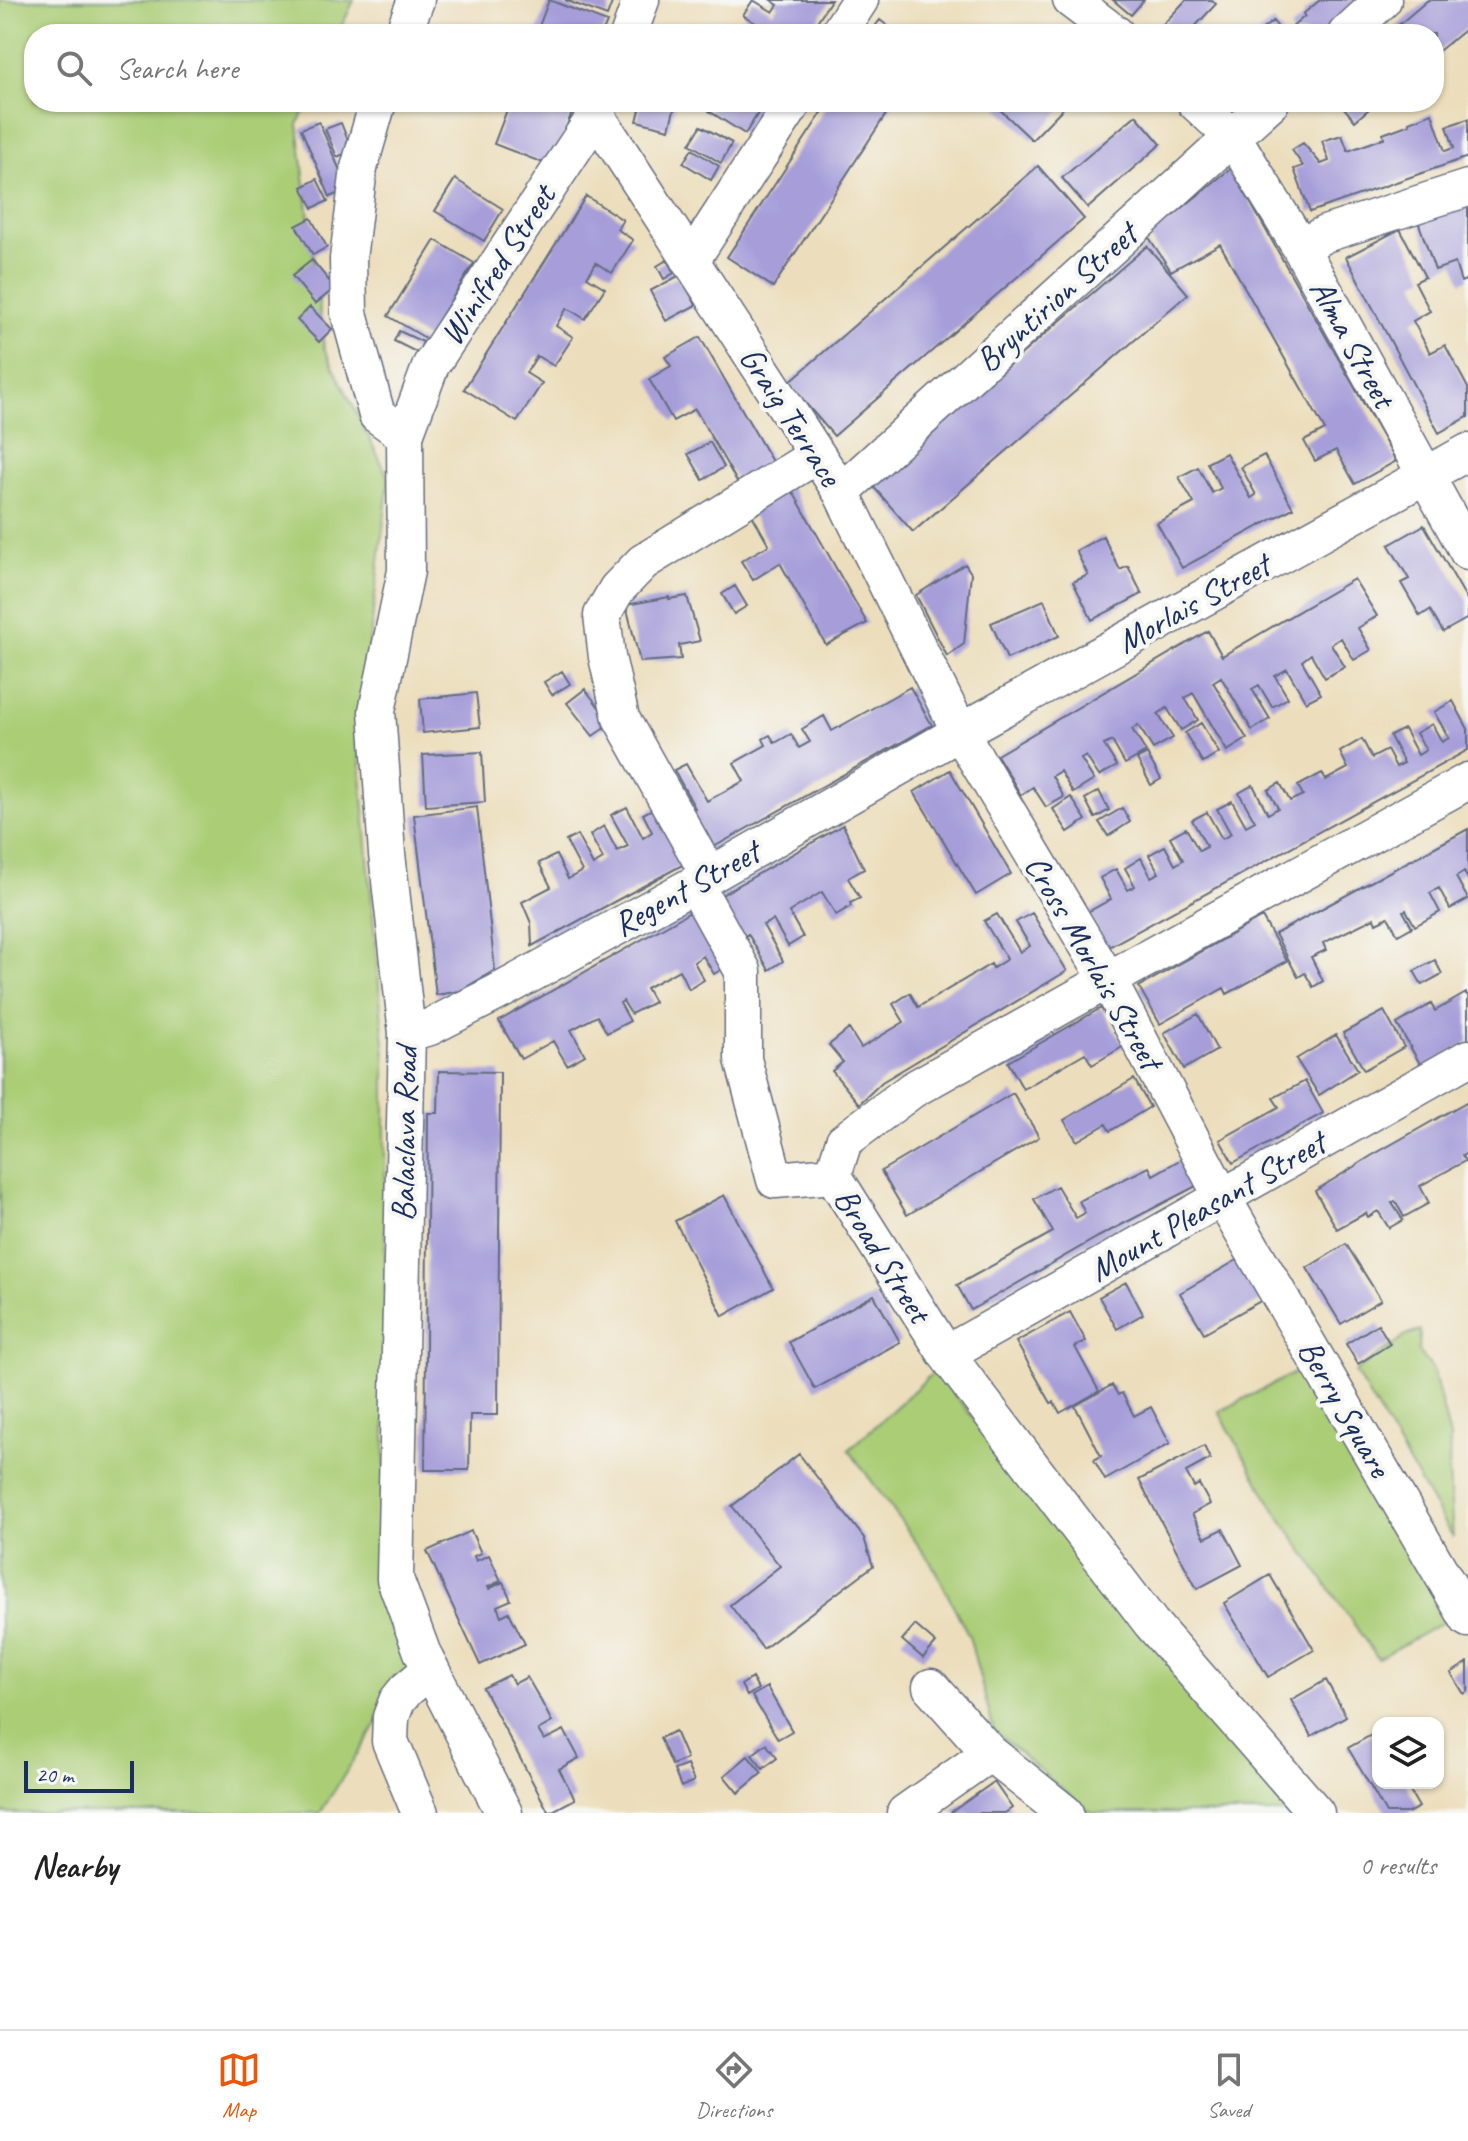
<!DOCTYPE html>
<html lang="en">
<head>
<meta charset="utf-8">
<style>
	:root { --surface:#fff; --page:#f2f2f2; --text:#222; --muted:#767676; --line:#e0e0e0; --accent:#ea580c }
	body { margin:0; font-family:Caveat,sans-serif; background:var(--page); color:var(--text) }
	.controls { position:absolute; right:24px; bottom:24px; display:grid; overflow:hidden; border-radius:16px; box-shadow:0 2px 6px #0004 }
	.controls button { width:72px; height:72px; display:grid; place-items:center; padding:0; border:0; border-bottom:2px solid var(--line); background:var(--surface); color:var(--text); font:40px sans-serif }
	.scale { position:absolute; left:24px; bottom:20px; width:110px; box-sizing:border-box; padding-left:8px; border:4px solid #1b2f5e; border-top:0; font-size:22px; line-height:28px; white-space:nowrap; color:#1b2f5e; -webkit-text-stroke:6px #f6f6f2; paint-order:stroke }
	.list { margin:0; padding:0; list-style:none }
	h2 { display:flex; justify-content:space-between; align-items:center; height:104px; margin:0; padding:0 32px; font-size:34px }
	h2 small { font-size:26px; font-weight:400; color:var(--muted) }
	.icon { flex:none; width:44px; height:44px; fill:none; stroke:currentColor; stroke-width:2; stroke-linecap:round; stroke-linejoin:round }
	.map { position:relative; flex:none; width:1468px; height:1813px; overflow:hidden }
	.search { position:absolute; background:var(--surface); box-shadow:0 2px 6px #0004; left:24px; right:24px; top:24px; height:88px; display:flex; align-items:center; gap:20px; box-sizing:border-box; padding:0 28px; border-radius:32px; color:var(--muted); font-size:30px }
	.sheet { height:216px; background:var(--surface) }
	nav { display:flex; justify-content:space-around; align-items:center; box-sizing:border-box; height:112px; border-top:2px solid var(--line); background:var(--surface); font-size:22px; color:var(--muted) }
	nav a { display:grid; justify-items:center; gap:4px }
	nav .on { color:var(--accent) }
	.map>svg:first-child { display:block }
	.green { fill:#aacd76; stroke:#627e6a; stroke-width:2 }
	.building { fill:#a69dd9 }
	.lines { fill:none; stroke-linecap:round; stroke-linejoin:round }
	.minor-casing { stroke:#646c7f; stroke-width:39 }
	.minor { stroke:#fff; stroke-width:36 }
	.labels { text-anchor:middle; dominant-baseline:central; stroke-width:8; stroke-linejoin:round; paint-order:stroke }
	.street-label { font-size:34px; fill:#1b2f5e; stroke:#f6f6f2 }
</style>
</head>
<body>
<div class="map">
<svg width="1468" height="1813" viewBox="0 0 1468 1813">
	<rect width="100%" height="100%" fill="#f6f6f2"/>
	<filter id="ink" filterUnits="userSpaceOnUse"><feTurbulence type="fractalNoise" baseFrequency=".0125" numOctaves="2"/><feDisplacementMap in="SourceGraphic" scale="16" xChannelSelector="R" yChannelSelector="G"/><feConvolveMatrix kernelMatrix="1 2 1 2 8 2 1 2 1" color-interpolation-filters="sRGB"/></filter>
	<filter id="wash" filterUnits="userSpaceOnUse"><feTurbulence type="fractalNoise" baseFrequency=".006" numOctaves="4" result="noise"/><feDisplacementMap in="SourceGraphic" scale="32" xChannelSelector="R" yChannelSelector="G"/><feGaussianBlur stdDeviation="1.8" result="paint"/><feColorMatrix in="noise" values="0 0 0 0 0 0 0 0 0 0 0 0 0 0 0 0 0 1.4 0 .05"/><feComposite in="paint" operator="in"/></filter>
	<g filter="url(#wash)">
		<rect width="100%" height="100%" fill="#ecdebc"/>
		<path class="green" d="M0,0H354L338,34H34V102H308L298,124L324,348L389,478L358,739L385,1057V1599L411,1670L320,1813H0Z
			M1420,1330L1419,1351L1433,1370L1450,1438L1449,1471L1453,1538L1355,1372L1404,1337Z
			M1306,1367L1450,1618L1378,1659L1273,1507L1219,1412Z
			M935,1371L1298,1813H1092L1081,1805L994,1731L969,1636L932,1564L849,1450Z"/>
		<g id="blocks">
			<path class="building" d="M549,0L607,22L602,34H536Z
				M565,0H613L607,16Z
				M753,0L773,12L778,5L771,0H831L809,34H759L763,28L743,15Z
				M1113,0H1144L1131,15Z
				M1186,0H1212L1216,4L1188,34H1158L1156,32Z
				M1320,0H1361L1322,34H1294L1290,29L1305,16L1303,14Z
				M1428,0H1468V27L1434,55V34H1388Z
				M880,20L898,34H869Z
				M1273,21L1283,34H1256Z
				M510,102H576L551,166L494,144Z
				M642,102H676L669,129L637,121Z
				M715,102H765L745,134L709,111Z
				M829,102H894L773,287L727,257Z
				M992,102H1069L1032,140Z
				M1339,102H1377L1355,121Z
				M1432,113L1445,151L1454,148L1447,126L1468,119V157L1310,212L1294,169L1303,166L1292,150L1303,143L1321,164L1329,161L1322,141L1342,135L1348,151L1384,138L1383,134L1410,124L1409,122Z
				M1136,115L1161,144L1088,208L1062,178Z
				M319,122L348,189L330,197L301,129Z
				M341,123L352,151L337,157L325,129Z
				M701,126L732,143L721,163L690,144Z
				M692,149L719,166L711,180L683,163Z
				M1038,166L1084,219L834,436L788,383Z
				M1231,168L1396,461L1355,484L1336,450L1315,461L1304,441L1325,430L1220,244L1171,271L1148,236Z
				M317,179L328,201L313,208L302,187Z
				M455,179L503,209L484,241L435,211Z
				M586,196L623,220L617,229L633,240L612,273L596,263L593,268L587,277L605,288L585,319L567,308L562,316L556,326L573,337L554,366L537,356L526,373L542,383L517,422L464,389Z
				M1468,204V279L1461,282L1455,263L1435,270L1418,221Z
				M311,218L327,247L313,255L296,226Z
				M1400,229L1425,277L1415,282L1430,311L1413,321L1430,353L1445,345L1468,388V417L1439,433L1346,257Z
				M435,240L474,263L427,339L388,316Z
				M1147,246L1188,294L913,532L871,484Z
				M312,260L335,288L315,304L292,276Z
				M667,260L674,273L664,279L657,266Z
				M680,275L696,305L666,321L650,291Z
				M310,307L332,329L319,342L297,320Z
				M399,331L423,342L418,353L394,341Z
				M700,337L778,472L743,492L695,409L673,421L649,379L671,366L665,357Z
				M710,442L724,467L703,480L688,454Z
				M1226,453L1251,498L1256,495L1241,467L1264,455L1293,508L1182,568L1157,523L1194,503L1179,477L1198,467L1212,493L1221,488L1207,463Z
				M788,483L867,623L826,645L780,563L753,580L741,561L769,545L747,506Z
				M1424,525L1468,601V618L1443,632L1430,610L1420,616L1401,583L1409,579L1389,545Z
				M1103,536L1120,570L1128,566L1142,594L1092,620L1073,582L1088,575L1076,551Z
				M965,564L971,573L964,644L947,656L916,595Z
				M1354,579L1377,616L1358,628L1371,650L1354,660L1341,638L1331,644L1345,667L1325,678L1311,654L1302,661L1321,694L1306,702L1287,669L1275,676L1288,698L1272,707L1259,685L1252,689L1270,719L1252,730L1221,677L1213,682L1247,739L1227,751L1193,693L1185,698L1198,720L1181,730L1167,708L1158,714L1173,738L1153,749L1138,725L1132,729L1146,752L1125,764L1112,741L1104,745L1117,766L1099,776L1086,756L1081,759L1094,780L1073,793L1060,771L1052,776L1064,797L1046,807L1033,787L1021,795L997,755L1208,631L1222,656Z
				M735,586L747,606L734,614L722,594Z
				M687,596L700,641L679,645L681,659L640,662L626,605L669,597V599Z
				M1044,600L1059,636L1007,659L991,623Z
				M562,671L570,684L552,695L544,682Z
				M910,687L932,725L703,853L681,815L695,808L674,770L686,764L707,801L744,781L734,763L766,745L763,739L770,735L775,743L791,734L799,748L810,742L802,729L824,716L832,731Z
				M585,689L611,723L593,736L567,703Z
				M476,693L480,727L423,733L420,699Z
				M1453,701L1468,729V750L1107,948L1088,912L1111,899L1100,878L1116,869L1128,890L1135,886L1125,868L1141,858L1151,877L1159,873L1149,855L1165,846L1175,865L1183,860L1170,837L1186,828L1199,851L1207,847L1192,820L1207,812L1222,839L1231,834L1217,809L1232,801L1246,826L1255,821L1239,793L1253,785L1268,814L1278,808L1268,790L1280,783L1290,801L1303,795L1298,786L1322,773L1326,780L1348,768L1340,752L1362,739L1372,758L1387,750L1396,767L1404,763L1390,736L1404,729L1418,755L1426,750L1416,733L1432,724L1442,742L1449,738L1434,712Z
				M1201,723L1219,753L1203,763L1185,733Z
				M482,752L485,802L426,806L423,755Z
				M1147,754L1161,779L1151,785L1137,759Z
				M950,770L1011,874L976,895L914,792Z
				M1099,791L1109,810L1095,818L1085,799Z
				M1071,797L1086,820L1068,832L1053,809Z
				M658,806L688,862L532,946L531,923L522,902L551,887L539,863L556,855L568,879L582,871L566,841L577,835L593,865L603,859L590,835L604,826L617,851L628,846L611,815L627,807L643,838L652,832L643,814Z
				M477,807L495,970L460,991L436,995L414,815Z
				M1122,808L1130,822L1108,836L1099,822Z
				M843,825L864,869L848,878L860,898L850,903L851,906L836,915L822,892L789,912L803,937L788,946L773,920L763,925L783,961L769,970L748,934L738,940L713,900Z
				M1468,829V879L1464,872L1456,877L1468,899L1450,909L1439,888L1430,893L1440,912L1415,926L1406,910L1403,911L1412,927L1398,935L1388,917L1376,923L1374,918L1323,943L1326,950L1311,957L1323,981L1313,987L1305,973L1298,977L1275,934Z
				M699,907L732,963L714,974L703,956L694,962L704,980L689,989L679,970L646,988L654,1002L631,1014L623,1001L620,1003L630,1021L607,1033L597,1016L571,1030L585,1055L567,1065L553,1041L521,1059L499,1021Z
				M1032,913L1067,971L882,1082L859,1104L832,1071L843,1062L829,1045L849,1029L861,1048L904,1022L893,1004L910,993L918,1007L991,964L993,968L1007,959L984,921L997,914L1020,952L1030,946L1016,922Z
				M1262,917L1287,961L1227,994L1224,988L1160,1024L1139,987Z
				M1435,960L1442,974L1422,985L1414,971Z
				M1466,993L1468,996V1042L1423,1069L1397,1024L1431,1004L1435,1011Z
				M1101,1008L1124,1046L1092,1065L1085,1053L1023,1089L1008,1062Z
				M1384,1011L1404,1047L1364,1070L1343,1033Z
				M1198,1014L1217,1050L1184,1069L1164,1033Z
				M1336,1035L1358,1070L1319,1095L1296,1059Z
				M439,1071L500,1072L498,1415H470L469,1470H425L428,1113H438Z
				M1134,1079L1150,1107L1110,1131L1106,1124L1077,1141L1064,1120Z
				M1305,1081L1323,1113L1233,1163L1220,1140L1279,1107L1273,1098Z
				M1013,1093L1039,1137L907,1215L881,1171Z
				M1468,1101V1152L1462,1156L1465,1161L1420,1186L1429,1203L1404,1217L1395,1201L1392,1203L1403,1220L1389,1228L1378,1211L1368,1217L1366,1213L1337,1229L1315,1191L1371,1156Z
				M1185,1157L1200,1184L1098,1237L971,1310L957,1285L1053,1232L1034,1199L1057,1186L1076,1218L1085,1213L1079,1201L1149,1167L1153,1175Z
				M724,1195L773,1288L723,1316L675,1221Z
				M1346,1244L1381,1300L1341,1324L1307,1268Z
				M1239,1259L1262,1300L1204,1333L1180,1293Z
				M1126,1282L1143,1314L1117,1329L1099,1297Z
				M874,1295L900,1342L815,1389L789,1342Z
				M1070,1312L1086,1341L1075,1347L1099,1391L1060,1413L1054,1402L1051,1403L1016,1342Z
				M1378,1324L1390,1344L1358,1364L1346,1344Z
				M1112,1385L1118,1395L1122,1393L1134,1416L1151,1407L1170,1443L1105,1480L1094,1460L1101,1456L1075,1406Z
				M1204,1446L1210,1459L1186,1472L1194,1487L1199,1484L1210,1504L1192,1514L1205,1538L1223,1529L1242,1565L1197,1589L1139,1480Z
				M799,1454L864,1538L873,1566L763,1649L730,1605L780,1566L732,1506Z
				M471,1531L481,1553L474,1556L476,1561L489,1555L501,1581L488,1587L489,1589L503,1582L511,1600L497,1606L501,1616L509,1612L525,1644L480,1665L427,1551Z
				M1270,1575L1314,1650L1268,1677L1224,1603Z
				M915,1625L936,1643L923,1658L902,1640Z
				M1468,1662V1691L1464,1694L1451,1673Z
				M509,1675L514,1684L527,1677L541,1701L552,1722L538,1730L544,1740L564,1730L579,1758L559,1769L575,1799L549,1813L483,1688Z
				M752,1678L758,1689L747,1696L741,1685Z
				M1326,1680L1346,1716L1311,1736L1291,1700Z
				M767,1687L792,1731L778,1739L752,1696Z
				M675,1731L687,1759L672,1765L660,1738Z
				M1375,1733L1378,1738V1783H1405L1419,1807L1408,1813H1386L1348,1748Z
				M766,1744L777,1758L763,1769L752,1755Z
				M748,1756L762,1773L738,1793L724,1776Z
				M687,1765L694,1781L681,1787L674,1770Z
				M994,1782L1012,1808L1005,1813H950Z"/>
		</g>
	</g>
	<g filter="url(#ink)">
		<use href="#blocks" fill-opacity="0" stroke="#646c7f" stroke-width="2"/>
		<g class="lines">
			<g class="minor-casing">
				<path id="minor" d="M1071,0L1116,34
					M403,34L416,0
					M629,34L641,0
					M838,34L860,0
					M1346,34L1383,0
					M378,102L359,168L348,259L349,313L377,415L405,435
					M1195,102L1233,137L1300,247L1468,552
					M596,115L841,492L960,732L1108,980L1222,1197L1468,1619
					M1300,247L1325,234L1468,188
					M690,262L794,102
					M841,492L1271,102
					M709,875L621,718L607,657L602,615L617,589L643,562L817,455
					M695,884L743,971V1059L775,1180L833,1175
					M407,1033L430,1027L502,990L695,884L960,732L1468,452
					M946,1354L1468,1058
					M931,1687L990,1753L1065,1813
					M420,1813L390,1741L391,1717L397,1701L406,1690L431,1669
					M504,1813L422,1652L395,1579L407,1033L387,854L377,711L406,571L405,435L431,365L596,115L601,102
					M905,1813L990,1753
					M1316,1813L1151,1623L946,1354L833,1175L844,1141L912,1090L1108,980L1468,781"/>
			</g>
			<use href="#minor" class="minor"/>
		</g>
	</g>
	<g class="labels">
		<g class="street-label">
			<text transform="translate(497 265) rotate(-57)">Winifred Street</text>
			<text transform="translate(1056 297) rotate(-42)">Bryntirion Street</text>
			<text transform="translate(1353 343) rotate(61)">Alma Street</text>
			<text transform="translate(791 416) rotate(57)">Graig Terrace</text>
			<text transform="translate(1193 603) rotate(-29)">Morlais Street</text>
			<text transform="translate(686 888) rotate(-29)">Regent Street</text>
			<text transform="translate(1094 962) rotate(60)">Cross Morlais Street</text>
			<text transform="translate(404 1134) rotate(-89)">Balaclava Road</text>
			<text transform="translate(1207 1206) rotate(-30)">Mount Pleasant Street</text>
			<text transform="translate(883 1255) rotate(58)">Broad Street</text>
			<text transform="translate(1345 1408) rotate(60)">Berry Square</text>
		</g>
	</g>
</svg>
<div class="controls">
<button><svg class="icon" aria-label="layers" viewBox="0 0 24 24"><path d="M12 4l9 5-9 5-9-5zM3 14l9 5 9-5"/></svg></button>
</div>
<div class="scale">20 m</div>
<div class="search"><svg class="icon" aria-label="search" viewBox="0 0 24 24"><circle cx="10" cy="10" r="6"/><path d="M15 15l6 6"/></svg>Search here</div>
</div>
<section class="sheet">
<h2>Nearby<small>0 results</small></h2>
<ul class="list">
</ul>
</section>
<nav>
<a class="on"><svg class="icon" aria-label="map" viewBox="0 0 24 24"><path d="M3 6l6-2 6 2 6-2v14l-6 2-6-2-6 2zM9 4v14M15 6v14"/></svg>Map</a>
<a><svg class="icon" aria-label="directions" viewBox="0 0 24 24"><path d="M12 3l9 9-9 9-9-9zM9 14v-3h6M13 9l2 2-2 2"/></svg>Directions</a>
<a><svg class="icon" aria-label="saved" viewBox="0 0 24 24"><path d="M7 4h10v16l-5-4-5 4z"/></svg>Saved</a>
</nav>
</body>
</html>
